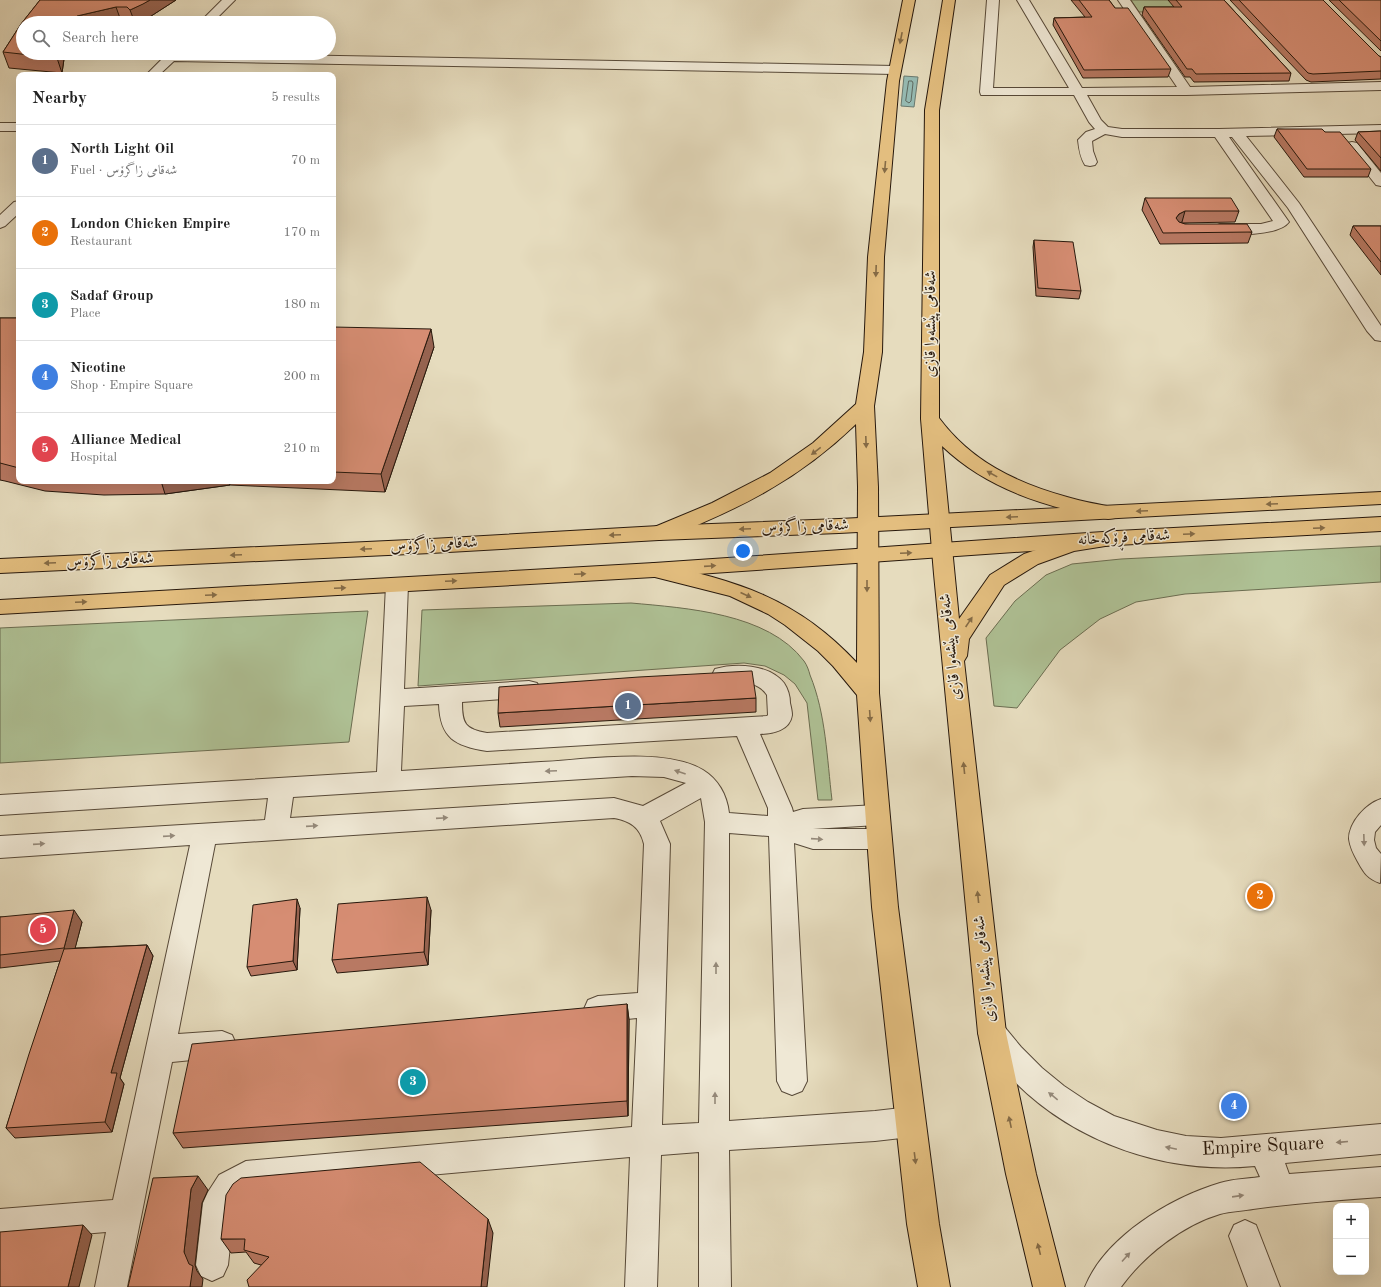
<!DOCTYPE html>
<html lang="en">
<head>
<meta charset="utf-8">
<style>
	:root { --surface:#fff; --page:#f6f6f6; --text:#222; --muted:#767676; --line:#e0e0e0; --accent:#8f2418 }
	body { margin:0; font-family:"Old Standard TT",Amiri,serif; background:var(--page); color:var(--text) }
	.controls { position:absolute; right:12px; bottom:12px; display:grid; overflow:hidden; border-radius:8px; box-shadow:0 4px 16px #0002 }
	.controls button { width:36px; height:36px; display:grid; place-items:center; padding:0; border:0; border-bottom:1px solid var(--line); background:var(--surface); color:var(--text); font:20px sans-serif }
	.you { position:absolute; left:743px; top:551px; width:14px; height:14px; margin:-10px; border:3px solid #fff; border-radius:50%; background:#1a73e8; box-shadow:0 0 0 6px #1a73e833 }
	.badge { display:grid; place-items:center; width:26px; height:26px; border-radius:50%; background:var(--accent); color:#fff; font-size:13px; font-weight:700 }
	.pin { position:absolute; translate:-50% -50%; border:2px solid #fff; box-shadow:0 1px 4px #0006 }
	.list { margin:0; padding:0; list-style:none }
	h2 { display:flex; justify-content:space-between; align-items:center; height:52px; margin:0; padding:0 16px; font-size:17px }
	h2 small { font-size:13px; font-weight:400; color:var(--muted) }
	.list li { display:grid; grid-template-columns:26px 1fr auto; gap:12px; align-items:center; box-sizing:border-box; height:72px; padding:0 16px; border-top:1px solid var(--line) }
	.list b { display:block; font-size:15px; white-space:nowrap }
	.list p { margin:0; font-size:13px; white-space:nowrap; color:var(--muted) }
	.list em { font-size:13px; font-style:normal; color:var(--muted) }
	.icon { flex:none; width:22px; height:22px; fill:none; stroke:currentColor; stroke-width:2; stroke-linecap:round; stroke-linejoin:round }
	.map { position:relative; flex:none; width:1381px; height:1287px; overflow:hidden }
	.search { position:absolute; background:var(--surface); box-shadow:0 4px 16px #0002; left:16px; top:16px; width:320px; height:44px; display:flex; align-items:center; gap:10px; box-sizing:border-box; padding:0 14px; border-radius:22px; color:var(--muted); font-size:15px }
	.panel { position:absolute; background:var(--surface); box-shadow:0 4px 16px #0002; left:16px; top:72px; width:320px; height:412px; border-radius:8px }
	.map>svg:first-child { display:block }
	.green { fill:#afc296; stroke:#6b6d51 }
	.water { fill:#96bbb3; stroke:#6a7a70 }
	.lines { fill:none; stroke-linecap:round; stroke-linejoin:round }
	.shore { stroke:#5e6a60; stroke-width:1 }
	.minor-casing { stroke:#574938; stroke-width:2 }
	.major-casing { stroke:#27180c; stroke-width:2 }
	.highway-casing { stroke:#27180c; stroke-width:2 }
	.minor { fill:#efe8d5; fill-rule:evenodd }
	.major { fill:#e3be7f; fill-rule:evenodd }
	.highway { fill:#e3be7f; fill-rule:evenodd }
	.wall { fill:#b87963; stroke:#27180c }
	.shaded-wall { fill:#966350; stroke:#27180c }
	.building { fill:#d68d73; stroke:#27180c }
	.oneway { fill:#856b46 }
	.oneway2 { fill:#958a7b }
	.labels { text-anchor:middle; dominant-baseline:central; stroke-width:3; stroke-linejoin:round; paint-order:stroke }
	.street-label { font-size:16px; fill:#27180c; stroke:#efe8d5 }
	.near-street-label { font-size:19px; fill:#27180c; stroke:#efe8d5 }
</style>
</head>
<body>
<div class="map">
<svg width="1381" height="1287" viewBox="0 0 1381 1287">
	<rect width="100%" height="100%" fill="#e6dcbe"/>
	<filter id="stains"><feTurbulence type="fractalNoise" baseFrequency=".005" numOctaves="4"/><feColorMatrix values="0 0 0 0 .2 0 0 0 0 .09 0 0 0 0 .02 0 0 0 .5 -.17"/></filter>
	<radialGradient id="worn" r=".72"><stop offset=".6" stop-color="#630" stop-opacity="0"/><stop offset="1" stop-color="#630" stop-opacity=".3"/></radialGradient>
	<path class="green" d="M1131,0H1218L1228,11L1139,12Z
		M1381,546V582L1185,594L1136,602L1100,619L1060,650L1017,708L994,706L986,638L1015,601L1046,575L1072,564L1121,559Z
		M631,603C686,608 768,613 804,661C807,665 809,671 810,675C826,714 827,759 832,800H818L807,703L795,684L784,675L765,666L744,663L418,686L422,610Z
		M368,611L349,742L0,763V628Z"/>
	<path class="water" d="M904,76L918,77L914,107L901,106Z"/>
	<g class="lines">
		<path class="shore" d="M909,81H912L913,83L911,101L909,103L906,101Z"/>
		<g class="minor-casing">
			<path id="minor" d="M222,0H235L212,23H199Z
				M987,0H999L993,88H1069L1017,0H1029L1082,88L1177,87L1118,0H1130L1190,87L1381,82V90L1186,95H1087L1101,120L1108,127L1122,129H1219L1381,125V133L1246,136L1299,203L1381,326V341L1375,340L1367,331L1288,208L1232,137H1229L1289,222C1279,236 1230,236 1215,232L1212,229L1215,226L1220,224H1261L1273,221L1215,137H1122L1105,134L1092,141L1093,151L1097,162L1095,165L1090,166L1085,165C1080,157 1079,149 1078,140L1086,132L1095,129L1089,122L1074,95H981L980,92Z
				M168,53L895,66L899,67L901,70L899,73L895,74L174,61L159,75H146Z
				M0,123H19V131H0Z
				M1352,142L1357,143L1381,173V186L1376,185L1345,146L1347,143Z
				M19,201V213L5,226L0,228V215L14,202Z
				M397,578L404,580L408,585L404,689L529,681L537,683L540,689L537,695L529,697L462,702C462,724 465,729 487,733L767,716L768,715L767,695C754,676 733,686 715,681L712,675L715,669C735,663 769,664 784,683C788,689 790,696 790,703C791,707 792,712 792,715C790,730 773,734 760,734L792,808L793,812L803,809L877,805L886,808L889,815L886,822L877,825L813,829H878L887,832L891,839L887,846L878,849H813L794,843L807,1081L802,1091L792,1095L782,1091L777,1081L769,836L729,833V1121L875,1111L910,1107L921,1112L925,1122L921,1132L910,1137L875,1141L729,1150L731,1287H699V1152L661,1155L657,1287H625L630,1157L250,1191L241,1197L234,1208L228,1265L223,1276L212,1281L201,1276L196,1265L203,1203L208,1192L219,1175L246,1161L632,1127L637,1018L598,1022L588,1018L584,1009L588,1000L598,996L638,993L644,844C640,827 630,821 614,818L215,844L178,1034L222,1031L232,1035L236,1044L232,1053L222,1057L172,1062L127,1287H95L106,1232L0,1241V1209L113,1200L190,845L0,858V836L265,820L268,798L0,815V795L377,772L386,585L390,580ZM439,704C440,738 455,746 487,751L737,736L768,808V816L729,813C727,795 718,779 703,770C665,747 585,760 541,762C495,765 448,768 401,771L404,706ZM632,776L664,777L686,783L643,806L614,798L290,818L293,797ZM701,798L705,822L699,1123L662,1125L670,844L660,821Z
				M1381,799V825L1375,832L1374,840L1376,848L1381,854L1380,883C1368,879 1364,873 1358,862C1354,855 1350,847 1349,839C1349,822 1366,804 1381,799Z
				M992,1020L1002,1024L1021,1047L1042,1068L1064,1086L1088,1102L1114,1116L1157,1130L1186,1136L1221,1138L1381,1124V1154L1285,1163L1289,1174L1381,1167V1197C1338,1200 1296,1203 1253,1209C1242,1211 1231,1211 1220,1214C1183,1225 1144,1255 1121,1287H1085C1105,1237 1170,1198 1220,1183C1233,1179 1246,1179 1260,1177L1255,1166C1167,1175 1074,1143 1012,1079C999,1065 986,1051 978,1033L982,1024Z
				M1245,1220L1256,1225L1280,1287H1248L1229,1236L1234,1225Z"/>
		</g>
		<g class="major-casing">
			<path id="major" d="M1381,492V504L839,533L659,540L431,553L0,573V559L431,539L659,526L839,519Z
				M1381,517V531L1117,545L654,577L0,614V600L654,563L1117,531Z"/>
		</g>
		<g class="highway-casing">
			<path id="highway" d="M903,0H915L899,81L884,257L882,352L874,406L878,487L879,693L898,907L939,1224L950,1287H918L907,1224L872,907L857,695L833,666L818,651L785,625L768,614L730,596L647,575L644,570L647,565L654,563C737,581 797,598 857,663L858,487L856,424C798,480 741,508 666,538L659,540L652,538L649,533L652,528L712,503L770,473L813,443L856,404L864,352L868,257L887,81Z
				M943,0H955L939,110V418C971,461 1016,483 1067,497C1083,502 1099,504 1115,508L1118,513L1115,518L1108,519C1047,507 988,490 942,446L959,619L990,575L1024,554L1071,538L1117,531L1124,533L1127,538L1124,543L1074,551L1038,564L1004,585L969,639L967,656L964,661L1006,1033L1036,1174L1065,1287H1033L1006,1174L978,1033L934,574L921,419L925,110Z"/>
		</g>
		<use href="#minor" class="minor"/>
		<use href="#major" class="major"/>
		<use href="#highway" class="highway"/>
	</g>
	<path class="wall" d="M40,0H176L148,18L137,23H133L131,22L121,21L114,23H23V53H67L64,59L62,73L9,68L3,52L21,24Z
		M1071,0H1109L1115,8L1171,69L1168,77L1083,78L1053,25L1054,18L1085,17Z
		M1168,0H1224L1291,73L1289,81L1194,82L1190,77H1185L1142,15L1144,7H1174Z
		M1230,0H1323L1379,56L1381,57V79L1311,82L1306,80Z
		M1329,0H1381V51Z
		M1277,129L1325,132L1371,169L1368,177H1304L1274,137Z
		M1381,131V171L1355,140L1358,132Z
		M1145,198L1239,211L1235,222L1181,223L1185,224L1252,232L1248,243L1160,244L1142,210Z
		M1353,226H1381V275L1350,235Z
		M1034,240L1081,291L1079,299L1036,296L1033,247Z
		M0,318H19V481H333V327L434,347L385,492L230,485L165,494L104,495L45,491L5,481L0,480Z
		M756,698V712L500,727L498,713Z
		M300,908L297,970L251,976L247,967Z
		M431,910L428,965L337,973L332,960Z
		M0,917L82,922L75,948L147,945L153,956L120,1078L124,1084L112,1132L15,1138L6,1128L60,961L0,968Z
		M627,1004L629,1020L628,1116L183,1148L173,1133Z
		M493,1233L261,1265L254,1263L246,1252L231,1253L221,1239Z"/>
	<path class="shaded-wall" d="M150,0H176L148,18L137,23H135L130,10Z
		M116,7L121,21L114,23H72L77,16Z
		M58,53H67L64,59L62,73L57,58Z
		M1185,211L1182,222L1176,225V218L1179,214Z
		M431,329L434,347L385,492L381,474Z
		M161,481H228L230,485L165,494Z
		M427,897L431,910L428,965L424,952Z
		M297,899L300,908L297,970L293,961Z
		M74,910L82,922L72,960L64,948Z
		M147,945L153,956L120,1078L124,1084L112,1132L105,1122L111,1073Z
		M627,1004L629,1020L628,1116L627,1101Z
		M198,1176L208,1190L202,1203L195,1265L197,1271L203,1279L202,1287H190L184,1252L191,1189Z
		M488,1219L493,1233L487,1287H481Z
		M83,1225L92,1235L79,1287H68Z"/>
	<path class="building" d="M40,0H150L143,4L130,10L127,7H116L77,16L72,23H23V53H58L57,58L3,52L21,24Z
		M1079,0H1109L1115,8H1128L1171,69L1084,70L1054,18L1092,17Z
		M1176,0H1224L1291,73L1196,74L1192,69H1187L1144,7H1182Z
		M1239,0H1323L1379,56L1381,57V71L1313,74L1308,73Z
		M1339,0H1381V41Z
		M1277,129H1322L1325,132H1340L1371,169H1307Z
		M1381,131V158L1358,132Z
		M1145,198H1231L1239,211H1185L1179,214L1176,218L1179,222L1185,224H1247L1252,232L1163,233Z
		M1353,226H1381V262Z
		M1034,240L1073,242L1081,291L1038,288Z
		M0,318H19V468L0,463Z
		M333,327L431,329L381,474L333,472Z
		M751,671H752L756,698L498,713L499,687L639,677Z
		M427,897L424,952L332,960L338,904Z
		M297,899L293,961L247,967L253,905Z
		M74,910L64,948L0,955V917Z
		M147,945L111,1073H117L105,1122L6,1128L29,1054L64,949Z
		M627,1004V1101L173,1133L192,1044Z
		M420,1162L488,1219L481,1287H249L247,1280L269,1257L244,1250L245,1239H221L226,1195L233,1184L241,1178Z
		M198,1176L191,1189L184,1252L189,1264L193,1266L190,1287H128L153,1178Z
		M83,1225L68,1287H0V1232Z"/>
	<defs><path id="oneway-solid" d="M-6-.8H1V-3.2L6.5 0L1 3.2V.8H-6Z"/></defs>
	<g class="oneway">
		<use href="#oneway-solid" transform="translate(901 38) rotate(101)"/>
		<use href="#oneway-solid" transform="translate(885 167) rotate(95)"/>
		<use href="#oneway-solid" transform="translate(876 271) rotate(92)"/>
		<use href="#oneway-solid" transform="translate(866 442) rotate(88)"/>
		<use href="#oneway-solid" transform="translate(816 451) rotate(142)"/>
		<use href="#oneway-solid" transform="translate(992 474) rotate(-151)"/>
		<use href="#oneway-solid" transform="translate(1272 504) rotate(177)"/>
		<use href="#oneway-solid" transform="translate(1142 511) rotate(177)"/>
		<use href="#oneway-solid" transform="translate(1012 517) rotate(177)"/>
		<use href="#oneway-solid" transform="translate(1319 528) rotate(-3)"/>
		<use href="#oneway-solid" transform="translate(745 529) rotate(178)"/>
		<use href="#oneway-solid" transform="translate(1189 534) rotate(-3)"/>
		<use href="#oneway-solid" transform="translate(615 535) rotate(177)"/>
		<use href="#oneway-solid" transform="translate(366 549) rotate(177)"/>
		<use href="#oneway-solid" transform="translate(906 553) rotate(-3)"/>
		<use href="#oneway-solid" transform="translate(236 555) rotate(177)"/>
		<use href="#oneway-solid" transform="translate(50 563) rotate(177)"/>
		<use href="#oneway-solid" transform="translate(710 566) rotate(-4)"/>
		<use href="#oneway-solid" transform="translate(580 574) rotate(-3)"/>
		<use href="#oneway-solid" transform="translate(451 581) rotate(-3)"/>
		<use href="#oneway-solid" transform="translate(867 586) rotate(90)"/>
		<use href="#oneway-solid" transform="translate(340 588) rotate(-3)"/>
		<use href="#oneway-solid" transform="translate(211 595) rotate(-3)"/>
		<use href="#oneway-solid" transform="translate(746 595) rotate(24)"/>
		<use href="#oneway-solid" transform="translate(81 602) rotate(-3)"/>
		<use href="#oneway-solid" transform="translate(969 622) rotate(-56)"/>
		<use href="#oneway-solid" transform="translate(870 716) rotate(86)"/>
		<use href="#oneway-solid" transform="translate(964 768) rotate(-96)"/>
		<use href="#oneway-solid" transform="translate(978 897) rotate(-96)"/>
		<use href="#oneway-solid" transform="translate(1010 1122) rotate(-102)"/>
		<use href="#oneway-solid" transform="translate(915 1158) rotate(83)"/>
		<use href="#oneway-solid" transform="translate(1039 1249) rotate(-104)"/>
	</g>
	<g class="oneway2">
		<use href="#oneway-solid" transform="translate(551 771) rotate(177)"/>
		<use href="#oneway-solid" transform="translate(680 772) rotate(-161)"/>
		<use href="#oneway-solid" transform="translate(442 818) rotate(-4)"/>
		<use href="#oneway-solid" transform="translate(312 826) rotate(-4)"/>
		<use href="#oneway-solid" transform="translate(169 836) rotate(-4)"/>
		<use href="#oneway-solid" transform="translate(817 839) rotate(4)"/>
		<use href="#oneway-solid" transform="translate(1364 840) rotate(88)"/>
		<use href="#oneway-solid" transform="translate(39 844) rotate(-4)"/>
		<use href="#oneway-solid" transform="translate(716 968) rotate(-90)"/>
		<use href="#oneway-solid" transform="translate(1053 1096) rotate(-141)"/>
		<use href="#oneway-solid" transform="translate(715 1098) rotate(-90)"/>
		<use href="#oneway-solid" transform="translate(1342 1142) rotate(175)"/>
		<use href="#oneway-solid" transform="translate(1171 1148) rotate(-168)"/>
		<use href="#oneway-solid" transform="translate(1238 1196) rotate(-8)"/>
		<use href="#oneway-solid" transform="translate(1126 1257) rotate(-48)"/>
	</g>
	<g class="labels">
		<g class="street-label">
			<text transform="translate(931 324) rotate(-90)">شەقامی پێشەوا قازی</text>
			<text transform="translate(805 527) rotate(-2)">شەقامی زاگرۆس</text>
			<text transform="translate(1124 538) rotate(-3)">شەقامی فڕۆکەخانە</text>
			<text transform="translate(434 545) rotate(-3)">شەقامی زاگرۆس</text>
			<text transform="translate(110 561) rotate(-3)">شەقامی زاگرۆس</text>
			<text transform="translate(951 647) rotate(-96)">شەقامی پێشەوا قازی</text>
			<text transform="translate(985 969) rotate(-96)">شەقامی پێشەوا قازی</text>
		</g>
		<g class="near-street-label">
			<text transform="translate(1263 1147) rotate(-3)">Empire Square</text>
		</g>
	</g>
	<rect width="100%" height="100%" filter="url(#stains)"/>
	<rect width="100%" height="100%" fill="url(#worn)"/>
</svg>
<div class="controls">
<button>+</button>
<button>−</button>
</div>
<div class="you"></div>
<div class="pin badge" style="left:628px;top:706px;background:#5c6f8a">1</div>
<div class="pin badge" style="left:1260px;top:896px;background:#e8710a">2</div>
<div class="pin badge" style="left:413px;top:1082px;background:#0f9aa8">3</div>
<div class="pin badge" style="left:1234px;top:1106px;background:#3f7fe0">4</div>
<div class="pin badge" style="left:43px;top:930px;background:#e0444e">5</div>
<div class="search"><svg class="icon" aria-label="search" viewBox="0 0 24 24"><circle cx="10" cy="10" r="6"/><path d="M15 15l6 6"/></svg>Search here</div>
<section class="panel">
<h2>Nearby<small>5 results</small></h2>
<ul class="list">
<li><span class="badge" style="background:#5c6f8a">1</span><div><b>North Light Oil</b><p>Fuel · شەقامی زاگرۆس</p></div><em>70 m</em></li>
<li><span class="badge" style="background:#e8710a">2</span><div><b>London Chicken Empire</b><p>Restaurant</p></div><em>170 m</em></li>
<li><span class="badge" style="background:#0f9aa8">3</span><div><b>Sadaf Group</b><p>Place</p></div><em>180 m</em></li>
<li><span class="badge" style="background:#3f7fe0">4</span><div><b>Nicotine</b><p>Shop · Empire Square</p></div><em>200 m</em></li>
<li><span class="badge" style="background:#e0444e">5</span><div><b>Alliance Medical</b><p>Hospital</p></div><em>210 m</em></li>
</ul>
</section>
</div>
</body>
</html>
